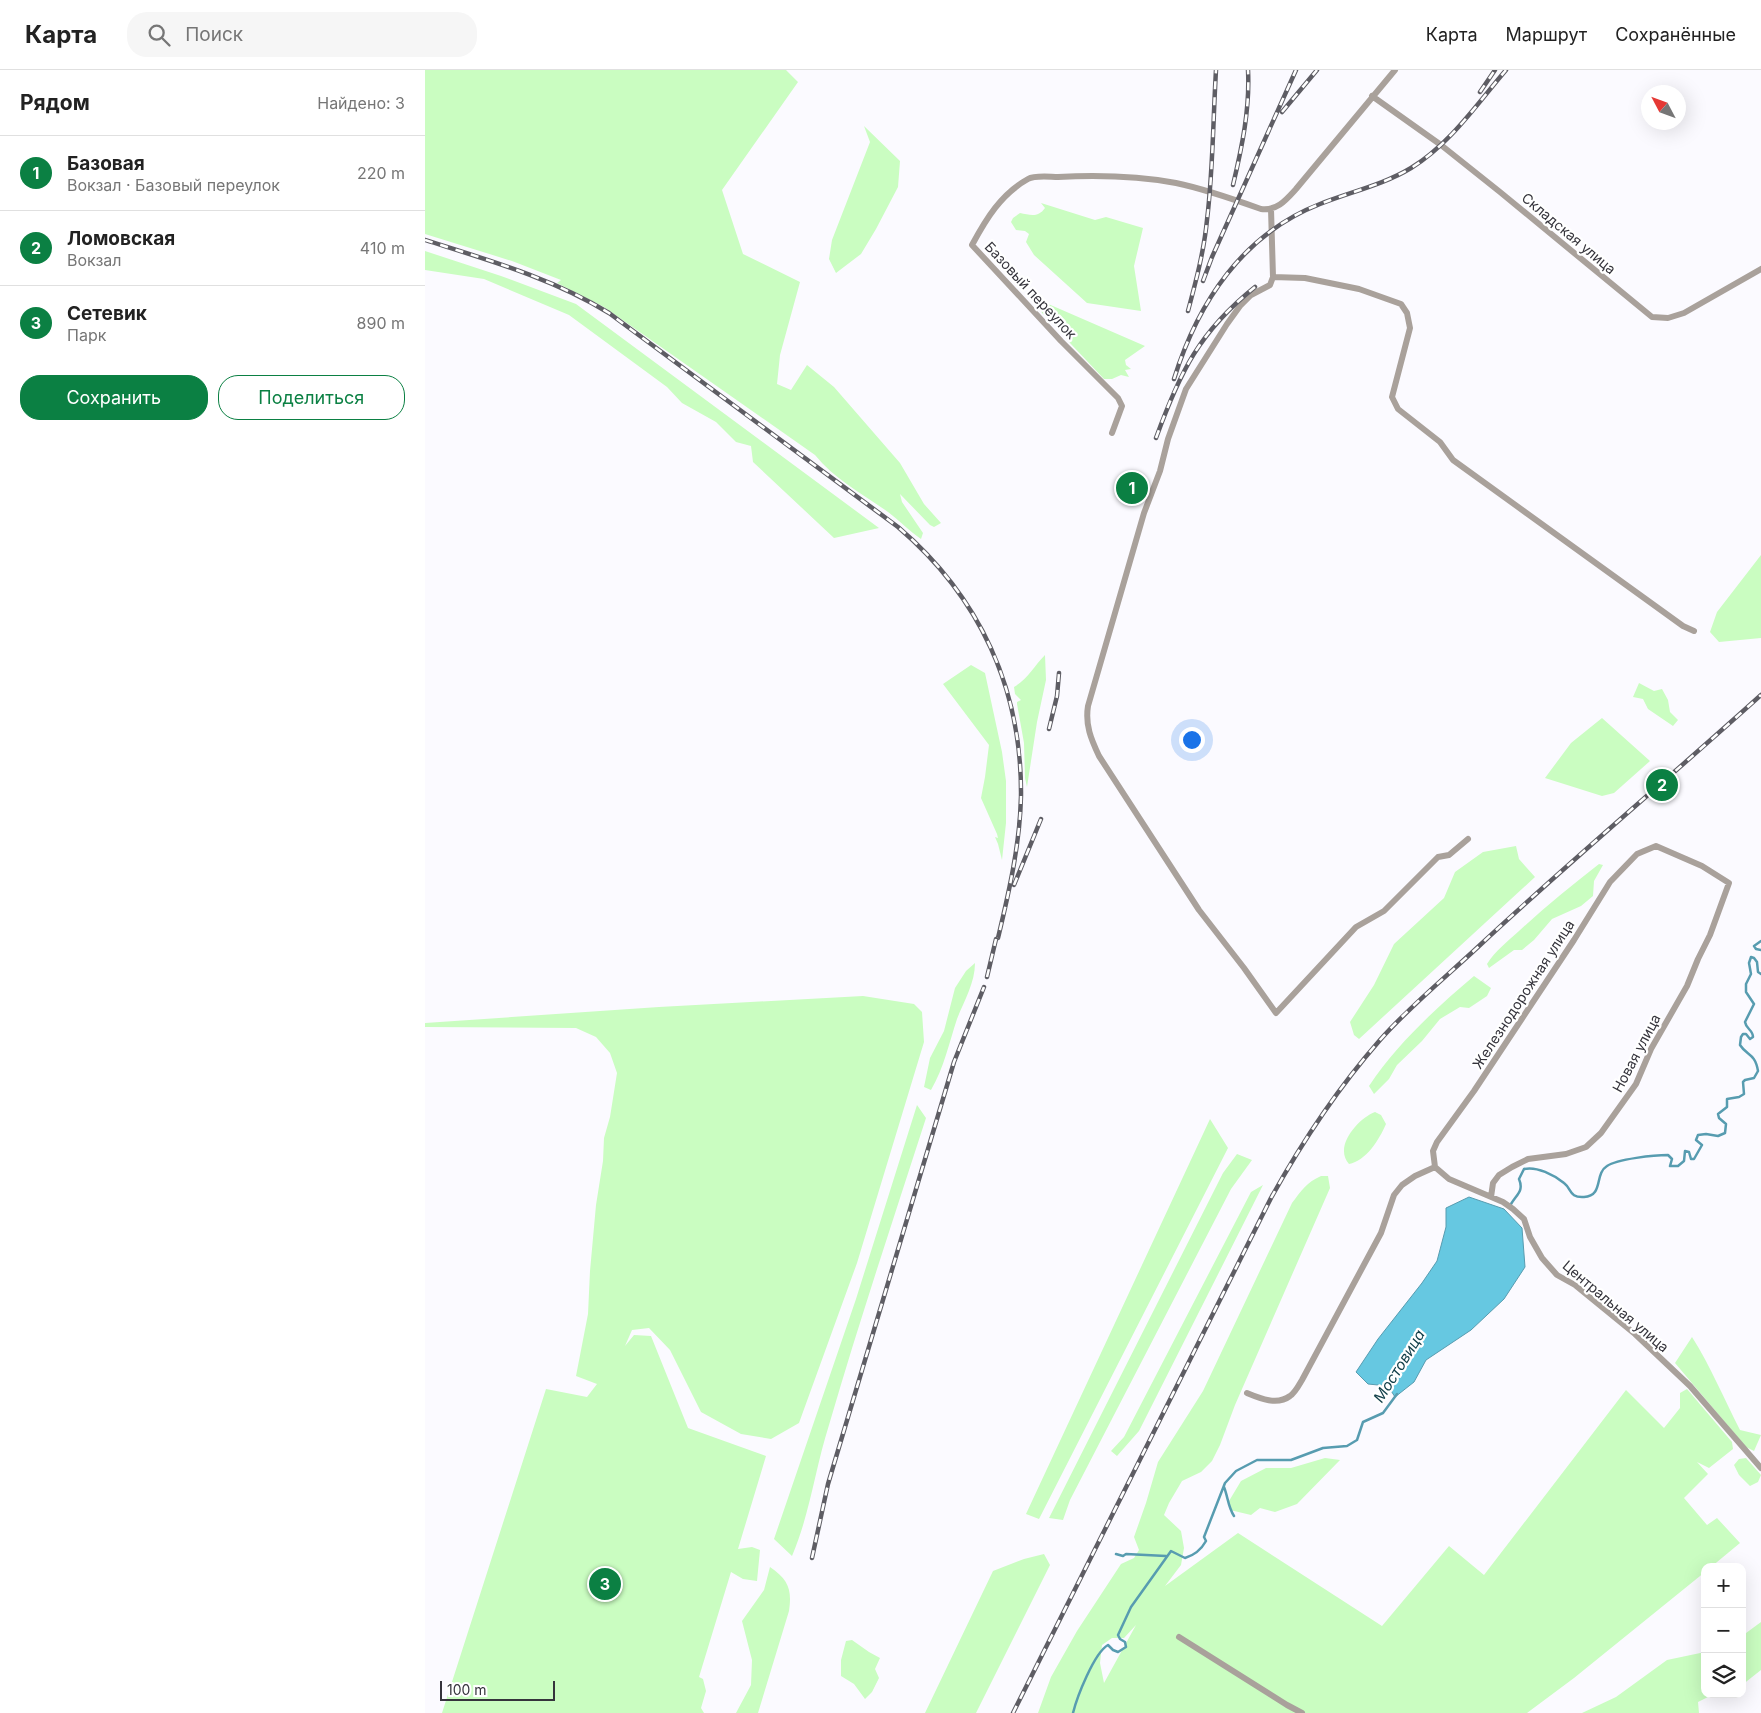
<!DOCTYPE html>
<html lang="ru">
<head>
<meta charset="utf-8">
<style>
	:root { --surface:#fff; --page:#f6f6f6; --text:#222; --muted:#767676; --line:#e0e0e0; --accent:#0b8043 }
	body { margin:0; font-family:Inter,sans-serif; background:var(--page); color:var(--text) }
	.controls { position:absolute; right:15px; bottom:15px; display:grid; overflow:hidden; border-radius:10px; box-shadow:0 5px 20px #0002 }
	.controls button { width:45px; height:45px; display:grid; place-items:center; padding:0; border:0; border-bottom:1px solid var(--line); background:var(--surface); color:var(--text); font:25px sans-serif }
	.compass { position:absolute; left:1216px; top:15px; width:45px; height:45px; border-radius:50%; background:var(--surface); box-shadow:0 5px 20px #0002; rotate:311deg }
	.scale { position:absolute; left:15px; bottom:12px; width:115px; box-sizing:border-box; padding-left:5px; border:2px solid #35343c; border-top:0; font-size:14px; line-height:18px; white-space:nowrap; color:#35343c; -webkit-text-stroke:4px #fff; paint-order:stroke }
	.you { position:absolute; left:766px; top:669px; width:18px; height:18px; margin:-12px; border:4px solid #fff; border-radius:50%; background:#1a73e8; box-shadow:0 0 0 8px #1a73e833 }
	.badge { display:grid; place-items:center; width:32px; height:32px; border-radius:50%; background:var(--accent); color:#fff; font-size:16px; font-weight:700 }
	.pin { position:absolute; translate:-50% -50%; border:2px solid #fff; box-shadow:0 1px 5px #0006 }
	.list { margin:0; padding:0; list-style:none }
	h2 { display:flex; justify-content:space-between; align-items:center; height:65px; margin:0; padding:0 20px; font-size:21px }
	h2 small { font-size:16px; font-weight:400; color:var(--muted) }
	.list li { display:grid; grid-template-columns:32px 1fr auto; gap:15px; align-items:center; box-sizing:border-box; height:75px; padding:0 20px; border-top:1px solid var(--line) }
	.list b { display:block; font-size:19px; white-space:nowrap }
	.list p { margin:0; font-size:16px; white-space:nowrap; color:var(--muted) }
	.list em { font-size:16px; font-style:normal; color:var(--muted) }
	.actions { display:flex; gap:10px; padding:15px 20px }
	.actions a { flex:1; padding:11px 0; border:1px solid var(--accent); border-radius:20px; text-align:center; font-size:18px; color:var(--accent) }
	.actions .main { background:var(--accent); color:#fff }
	.icon { flex:none; width:28px; height:28px; fill:none; stroke:currentColor; stroke-width:2; stroke-linecap:round; stroke-linejoin:round }
	.map { position:relative; flex:none; width:1336px; height:1643px; overflow:hidden }
	header { display:flex; align-items:center; gap:30px; box-sizing:border-box; height:70px; padding:0 25px; background:var(--surface); border-bottom:1px solid var(--line) }
	header strong { font-size:24px }
	nav { display:flex; gap:28px; margin-inline-start:auto; font-size:18px }
	.search { width:350px; height:45px; background:var(--page); display:flex; align-items:center; gap:12px; box-sizing:border-box; padding:0 18px; border-radius:20px; color:var(--muted); font-size:19px }
	main { display:flex }
	aside { flex:1; background:var(--surface) }
	.map>svg:first-child { display:block }
	.green { fill:#cafdc1; fill-rule:evenodd }
	.water { fill:#66c8e1; stroke:#579cb0 }
	.lines { fill:none; stroke-linecap:round; stroke-linejoin:round }
	.stream { stroke:#579cb0; stroke-width:2.5 }
	.street { stroke:#a9a19b; stroke-width:6 }
	.rail-casing { stroke:#5e5d64; stroke-width:4.5 }
	.rail { stroke:#fff; stroke-width:2.5; stroke-dasharray:8; stroke-linecap:butt }
	.labels { text-anchor:middle; dominant-baseline:central; stroke-width:4.5; stroke-linejoin:round; paint-order:stroke }
	.street-label { font-size:14px; fill:#35343c; stroke:#fff }
	.water-label { font-size:15px; font-style:italic; fill:#0f3d47; stroke:#fff }
</style>
</head>
<body>
<header>
<strong>Карта</strong>
<div class="search"><svg class="icon" aria-label="search" viewBox="0 0 24 24"><circle cx="10" cy="10" r="6"/><path d="M15 15l6 6"/></svg>Поиск</div>
<nav><a>Карта</a><a>Маршрут</a><a>Сохранённые</a></nav>
</header>
<main>
<aside>
<h2>Рядом<small>Найдено: 3</small></h2>
<ul class="list">
<li><span class="badge">1</span><div><b>Базовая</b><p>Вокзал · Базовый переулок</p></div><em>220 m</em></li>
<li><span class="badge">2</span><div><b>Ломовская</b><p>Вокзал</p></div><em>410 m</em></li>
<li><span class="badge">3</span><div><b>Сетевик</b><p>Парк</p></div><em>890 m</em></li>
</ul>
<div class="actions"><a class="main">Сохранить</a><a>Поделиться</a></div>
</aside>
<div class="map">
<svg width="1336" height="1643" viewBox="0 0 1336 1643">
	<rect width="100%" height="100%" fill="#fbfaff"/>
	<path class="green" d="M0,0H361L373,12L297,120L318,184L375,212L355,285L352,314L366,320L382,295L409,317L475,393L499,434L516,453L509,457L505,455L475,424L477,432L498,463L496,469C484,461 474,450 463,442C438,424 409,409 390,385L179,237L132,213L136,210L87,191L0,164Z
		M439,56L475,91L473,117L451,159L436,184L411,203L404,189L407,170L445,72Z
		M616,133L670,150L681,147L718,158L709,196L716,241L662,233L609,185L601,172L604,164L600,161L591,160L586,152L588,148L595,143C605,145 613,148 620,138Z
		M0,181L76,206L151,234L454,458L409,468L328,392L326,376L311,372L291,352L257,333L242,317L144,245L59,209L0,200Z
		M621,233L720,276L700,290L701,295L706,299L700,300L704,307L696,305L687,309H679L645,273L636,261L617,243L616,240Z
		M1336,485V568L1294,572L1285,562L1292,542Z
		M620,585L621,610L612,652L602,717L600,708L599,673L592,634V632L596,630L590,624L589,617C603,609 609,596 620,585Z
		M546,595L560,603L577,682L581,711V753L577,790L573,774L570,767L573,768L572,764L556,728L560,707L564,675L518,614Z
		M1214,613L1229,621L1237,619L1243,630L1245,642L1253,650L1248,656L1223,639L1218,629L1208,627Z
		M1177,648L1225,691L1189,723L1177,726L1120,708L1146,673Z
		M1091,776L1094,789L1110,807L934,969L929,965L925,952L949,915L969,874L1019,828L1030,802L1058,782Z
		M1174,794L1178,795L1169,811L1168,826L1156,836L1127,849L1109,870L1097,880H1089L1064,898L1062,894C1070,881 1083,871 1094,861C1120,837 1147,815 1174,794Z
		M550,893C550,913 539,931 532,949C524,973 519,998 506,1020L499,1017L505,988L519,961L530,918L541,901Z
		M1049,906L1066,918L1062,926L1044,938L1035,937L1015,949L997,971L972,995L964,1009L949,1024L944,1016C972,974 1010,939 1049,906Z
		M438,926L489,934L497,942L499,972L432,1193L374,1353L346,1369L316,1364L276,1342L245,1280L224,1258L207,1260L200,1276L209,1265L226,1266L263,1358L341,1386L313,1479L327,1477L335,1480L332,1511L318,1509L306,1502L274,1607L278,1609L281,1621L276,1638L279,1643H17L121,1319L162,1327L172,1314L151,1306L163,1244L165,1201L171,1135L178,1091L179,1068L185,1047L192,1003L185,983L171,967L151,958L0,957V953L234,937Z
		M492,1035L501,1048C468,1150 434,1252 404,1355C390,1399 385,1444 367,1486L349,1469L431,1229Z
		M950,1042L956,1045L961,1054C954,1070 941,1091 924,1094C908,1076 934,1048 950,1042Z
		M785,1049L803,1078L614,1449L601,1444Z
		M812,1084L827,1090L806,1119L645,1430L638,1450L624,1448L798,1103Z
		M896,1106H903L905,1118L810,1335L795,1375L787,1391L776,1402L757,1411L744,1433L739,1445L756,1461L759,1478L756,1495L740,1516L813,1463L957,1556L1024,1476L1059,1505L1201,1320L1239,1358L1255,1338V1323L1262,1319L1307,1372L1308,1379L1284,1398L1272,1392L1283,1404L1259,1428L1282,1455L1292,1448L1315,1473L1286,1497H1280V1502L1149,1608L1102,1643H613L626,1607L652,1561L696,1494L709,1488L714,1480L709,1467L721,1433L733,1392L778,1321L867,1133C876,1121 882,1112 896,1106ZM711,1555L679,1613L675,1593L677,1575L687,1568H699Z
		M838,1115L714,1361L692,1386L686,1381L699,1367L826,1122Z
		M1267,1267C1286,1297 1299,1329 1315,1360L1336,1365L1329,1381L1321,1377L1250,1293Z
		M900,1388L915,1390L872,1434L850,1442L835,1438L826,1445L805,1440L804,1431L816,1411L841,1398H866Z
		M1321,1388L1336,1405L1333,1412L1325,1416L1314,1405L1309,1395L1314,1389Z
		M619,1484L625,1495L551,1643H500L568,1501L599,1489Z
		M345,1497C364,1510 367,1520 364,1541L333,1643H311L326,1615L327,1590L317,1551L339,1520Z
		M1336,1552V1600L1317,1615V1566Z
		M427,1570L444,1582L455,1588L450,1599L454,1608L447,1622L440,1629L429,1614L416,1606V1590L421,1571Z
		M1280,1582V1624H1289L1273,1632L1274,1643H1157L1191,1627L1242,1590Z"/>
	<path class="water" d="M1044,1127L1079,1139L1097,1158L1100,1197L1079,1229L1046,1260L1001,1290L989,1312L970,1327L963,1316L943,1314L931,1302L953,1269L997,1213L1012,1191L1021,1157V1138Z"/>
	<g class="lines">
		<path class="stream" d="M1336,871L1329,876L1331,879L1336,880
			M1086,1134C1092,1124 1099,1121 1094,1109L1099,1099C1112,1096 1129,1105 1139,1113C1147,1119 1144,1128 1159,1127C1179,1126 1169,1104 1182,1096C1192,1089 1230,1085 1243,1085L1247,1089L1245,1096H1253L1259,1091L1260,1081L1264,1082L1266,1089H1269L1277,1075L1271,1070L1273,1065L1281,1064L1293,1066L1300,1063L1301,1054L1294,1048L1293,1044L1302,1037V1029L1314,1027L1319,1024L1318,1012L1320,1010L1329,1008L1333,1001C1330,983 1322,986 1315,975L1316,967L1318,964H1321L1325,969L1328,967C1328,960 1321,959 1320,952L1329,934L1321,922V914L1326,904L1324,893L1326,887L1329,888L1332,892L1333,902L1336,904
			M799,1417C803,1427 803,1437 809,1446
			M691,1484L698,1486L701,1484L741,1486
			M648,1643C652,1627 669,1583 683,1575L688,1580L693,1582L701,1577L700,1572L695,1569L693,1565L706,1537L746,1481L760,1488C770,1485 776,1480 781,1471L779,1467L800,1413L811,1401L832,1390H866L898,1378L922,1376L932,1370L938,1352L958,1343L972,1324"/>
		<path class="street" d="M947,26L1016,75L1075,122L1227,247L1243,248L1259,243L1336,199
			M846,139L848,207L845,215L826,225L815,236L802,254L761,319L743,369L735,401L719,443L663,636C660,655 666,669 674,686L774,840L819,898L851,943L931,857L959,841L1013,787L1024,785L1043,769
			M848,207L880,208L934,219L976,234L982,243L985,258L967,327L973,339L1015,372L1028,390L1258,556L1269,561
			M687,363L697,336L693,328L636,271L547,175C561,149 576,124 603,109C610,105 625,107 633,107C672,105 713,106 751,113C780,119 808,129 836,139C852,141 861,130 871,119L970,0
			M1066,1127L1068,1113L1074,1105L1087,1097L1103,1089L1141,1084L1161,1077L1176,1063L1211,1014L1226,979L1262,916L1273,889L1285,865L1304,813L1277,796L1231,776L1212,784L1185,812L1149,870L1049,1021L1012,1072L1008,1081L1010,1097L1024,1109L1078,1132L1088,1139L1099,1149L1105,1167L1117,1188L1132,1205L1150,1215L1210,1264L1265,1316L1336,1398
			M822,1323C834,1328 852,1336 865,1326C870,1323 874,1315 877,1310L956,1163L969,1125L977,1115L990,1106L1010,1097
			M754,1567L862,1635L877,1643"/>
		<g class="rail-casing">
			<path id="rail" d="M1055,22L1070,0
				M857,42L892,0
				M808,115C817,77 825,39 823,0
				M0,170C63,190 127,208 184,243L473,457C555,527 597,619 596,726C595,774 584,822 573,868
				M778,211L787,187L871,0
				M763,241C771,211 779,181 782,150C788,101 788,50 791,0
				M749,309C773,232 818,164 895,134C925,122 958,115 986,98C1025,74 1052,34 1081,0
				M731,368C755,302 774,262 830,217
				M624,659L632,626L634,603
				M589,815L616,749
				M562,907L571,869
				M387,1488L403,1414L529,992L559,917
				M588,1643L846,1128C877,1072 913,1018 955,970C985,936 1021,907 1054,876C1146,790 1243,709 1336,625"/>
		</g>
		<use href="#rail" class="rail"/>
	</g>
	<g class="labels">
		<g class="street-label">
			<text transform="translate(1144 163) rotate(40)">Складская улица</text>
			<text transform="translate(606 220) rotate(47)">Базовый переулок</text>
			<text transform="translate(1098 924) rotate(-57)">Железнодорожная улица</text>
			<text transform="translate(1211 983) rotate(-62)">Новая улица</text>
			<text transform="translate(1191 1236) rotate(40)">Центральная улица</text>
		</g>
		<g class="water-label">
			<text transform="translate(974 1296) rotate(-58)">Мостовица</text>
		</g>
	</g>
</svg>
<div class="controls">
<button>+</button>
<button>−</button>
<button><svg class="icon" aria-label="layers" viewBox="0 0 24 24"><path d="M12 4l9 5-9 5-9-5zM3 14l9 5 9-5"/></svg></button>
</div>
<svg class="compass" viewBox="-18 -18 36 36"><path d="M0-13l5 13h-10z" fill="#e53935"/><path d="M0 13l5-13h-10z" fill="#767676"/></svg>
<div class="scale">100 m</div>
<div class="you"></div>
<div class="pin badge" style="left:707px;top:418px">1</div>
<div class="pin badge" style="left:1237px;top:715px">2</div>
<div class="pin badge" style="left:180px;top:1514px">3</div>
</div>
</main>
</body>
</html>
